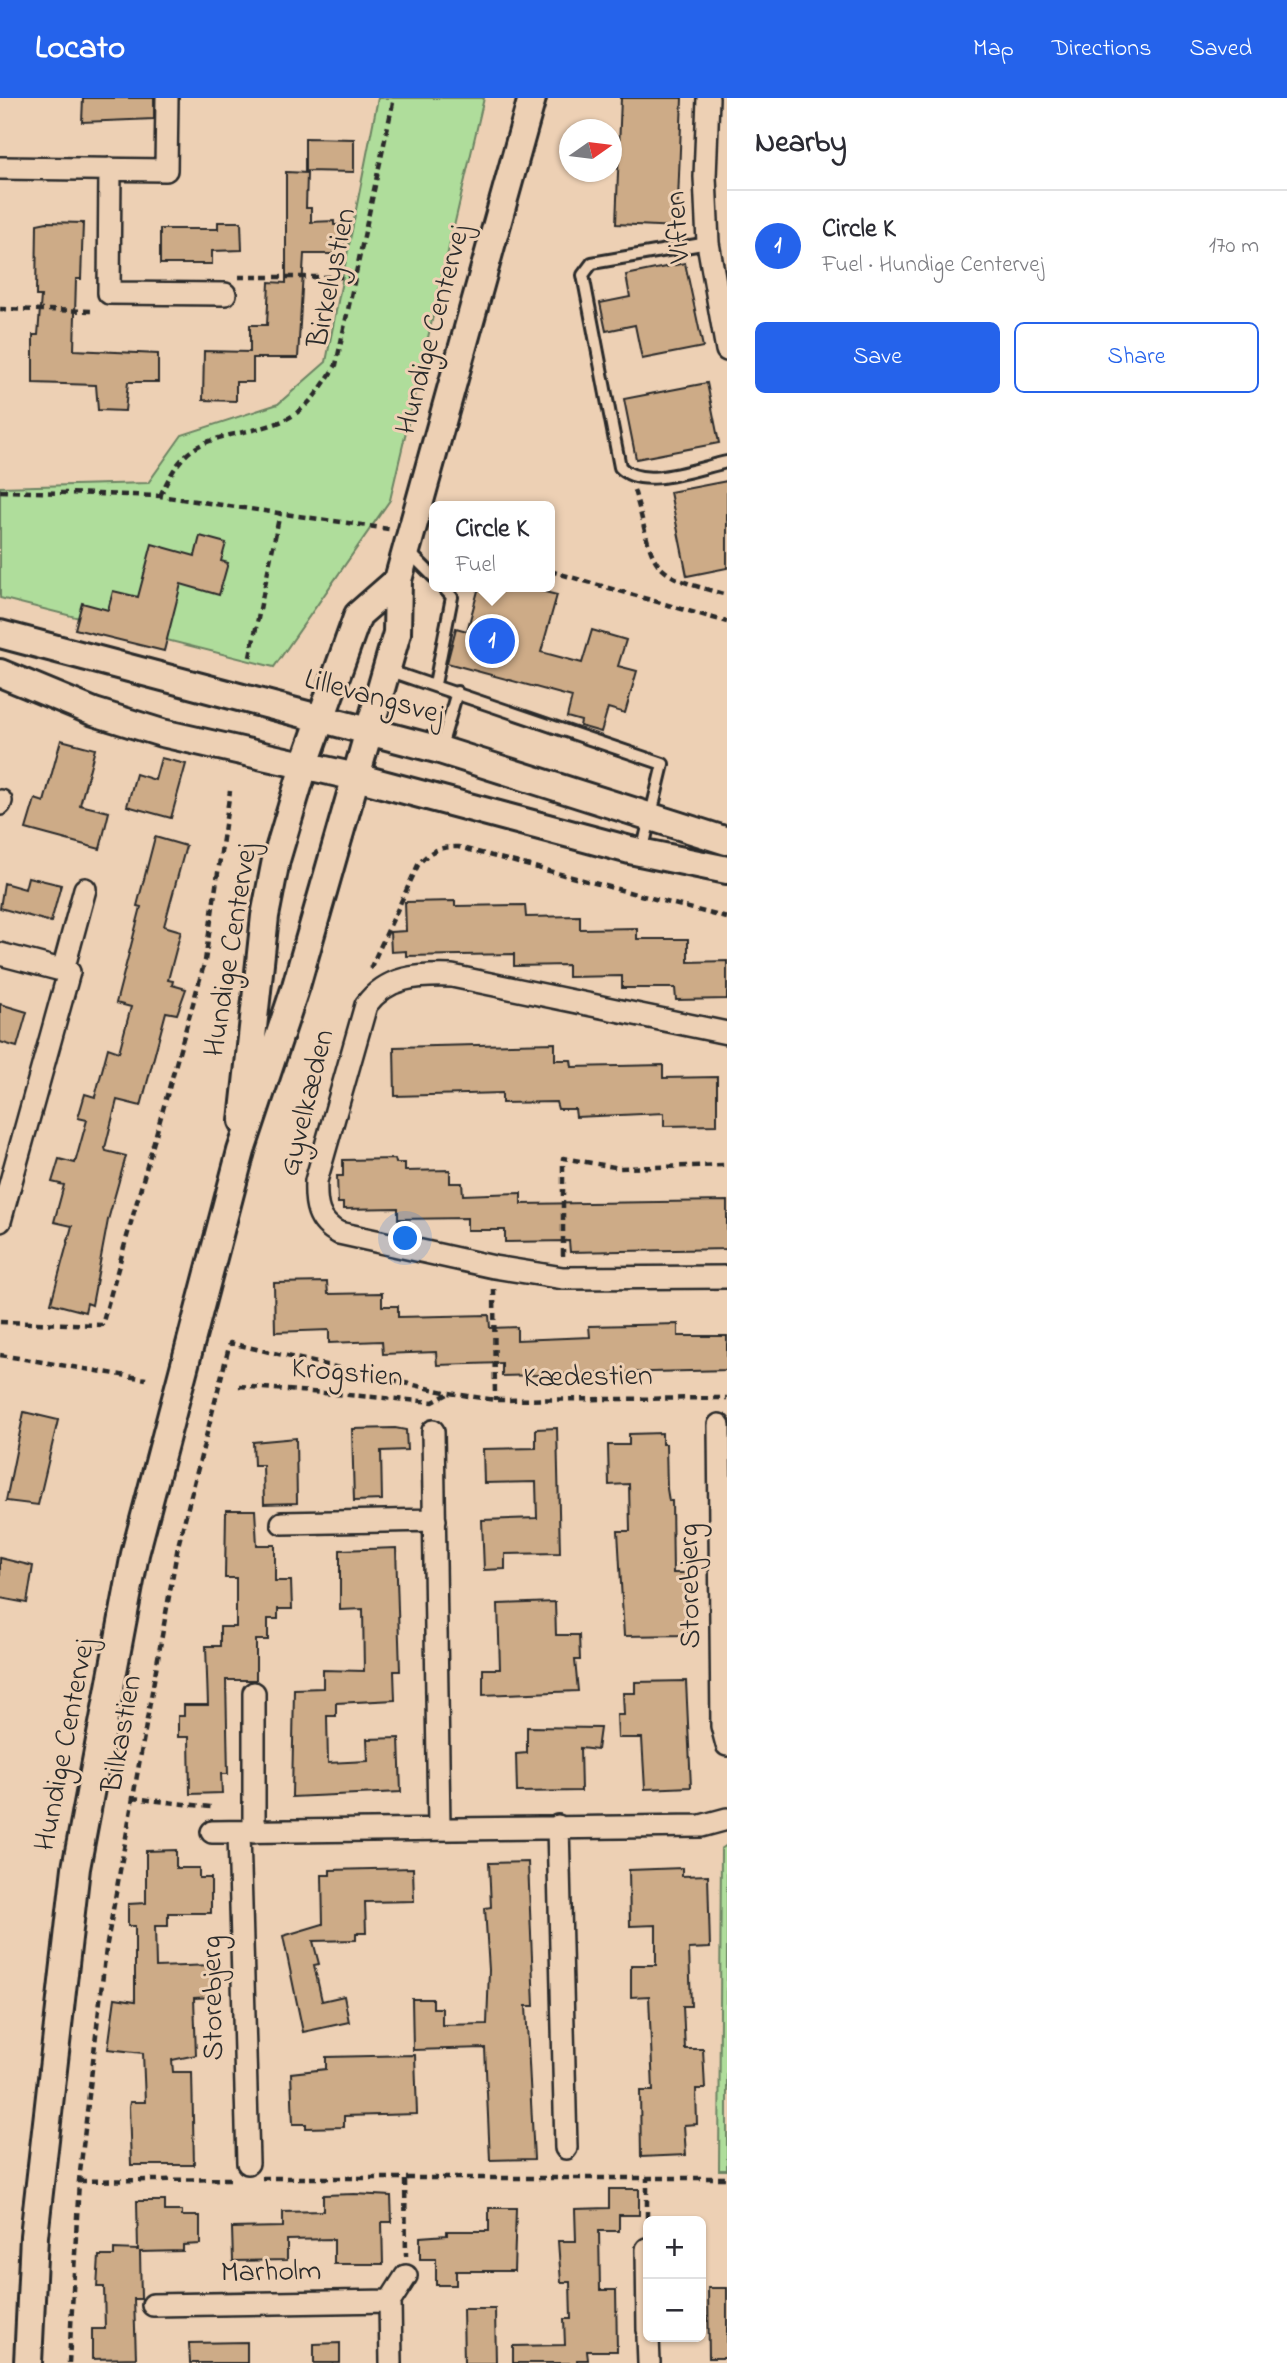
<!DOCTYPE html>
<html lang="en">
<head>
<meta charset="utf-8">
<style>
	:root { --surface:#fff; --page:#f2f2f3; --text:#2b2b33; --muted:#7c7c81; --line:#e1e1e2; --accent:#2563eb }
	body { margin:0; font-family:"Indie Flower",sans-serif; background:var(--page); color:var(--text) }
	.controls { position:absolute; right:21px; bottom:21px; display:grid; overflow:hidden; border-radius:10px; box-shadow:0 2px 5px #0004 }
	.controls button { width:63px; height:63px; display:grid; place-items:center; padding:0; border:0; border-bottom:2px solid var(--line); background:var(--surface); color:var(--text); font:35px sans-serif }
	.compass { position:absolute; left:559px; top:21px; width:63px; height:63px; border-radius:50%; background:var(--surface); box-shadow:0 2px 5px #0004; rotate:76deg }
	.you { position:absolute; left:406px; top:1141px; width:24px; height:24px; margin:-18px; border:5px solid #fff; border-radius:50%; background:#1a73e8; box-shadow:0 0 0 10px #1a73e833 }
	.badge { display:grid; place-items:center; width:46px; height:46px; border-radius:50%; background:var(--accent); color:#fff; font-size:23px; font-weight:700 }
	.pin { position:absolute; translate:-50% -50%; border:4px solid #fff; box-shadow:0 2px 7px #0006 }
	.popup { position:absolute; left:429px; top:403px; width:126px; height:91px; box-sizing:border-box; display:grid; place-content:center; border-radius:10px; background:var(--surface); filter:drop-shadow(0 2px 5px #0005); font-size:23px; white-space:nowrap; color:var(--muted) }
	.popup b { font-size:26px; color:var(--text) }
	.popup::after { content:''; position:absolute; left:50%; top:100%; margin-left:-14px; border:14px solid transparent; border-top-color:var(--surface) }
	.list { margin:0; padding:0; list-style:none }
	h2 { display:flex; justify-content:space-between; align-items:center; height:91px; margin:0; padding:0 28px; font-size:30px }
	h2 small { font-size:23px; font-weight:400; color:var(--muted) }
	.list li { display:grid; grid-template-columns:46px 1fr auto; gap:21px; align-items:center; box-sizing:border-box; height:112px; padding:0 28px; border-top:2px solid var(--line) }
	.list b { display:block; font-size:26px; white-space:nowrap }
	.list p { margin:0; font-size:23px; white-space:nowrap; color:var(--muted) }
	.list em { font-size:23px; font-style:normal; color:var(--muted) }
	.actions { display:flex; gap:14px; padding:21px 28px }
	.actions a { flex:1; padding:16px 0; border:2px solid var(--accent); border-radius:10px; text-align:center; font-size:24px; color:var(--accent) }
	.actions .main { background:var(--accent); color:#fff }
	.map { position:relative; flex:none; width:727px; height:2265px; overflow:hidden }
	header { display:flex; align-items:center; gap:42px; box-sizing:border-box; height:98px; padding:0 35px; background:var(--accent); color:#fff }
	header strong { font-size:33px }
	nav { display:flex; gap:38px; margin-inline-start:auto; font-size:24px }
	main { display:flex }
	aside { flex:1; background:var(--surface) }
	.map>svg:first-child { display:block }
	.green { fill:#afdd9b; stroke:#6d8463; stroke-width:2 }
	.building { fill:#cdab87; stroke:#2b2b2b; stroke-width:2 }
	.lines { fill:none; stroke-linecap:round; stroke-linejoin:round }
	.service-casing { stroke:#2b2b2b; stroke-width:16 }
	.minor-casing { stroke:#2b2b2b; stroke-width:26 }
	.tertiary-casing { stroke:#2b2b2b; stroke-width:32 }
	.path { stroke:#2b2b2b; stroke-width:4.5; stroke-dasharray:7 5; stroke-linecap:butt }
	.service { stroke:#edd0b4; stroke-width:10 }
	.minor { stroke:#edd0b4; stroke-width:21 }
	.tertiary { stroke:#edd0b4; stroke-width:26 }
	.labels { text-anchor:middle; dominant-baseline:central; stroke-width:6; stroke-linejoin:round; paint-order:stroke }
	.street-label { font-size:30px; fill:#2b2b2b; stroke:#edd0b4 }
</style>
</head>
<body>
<header>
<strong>Locato</strong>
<nav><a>Map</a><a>Directions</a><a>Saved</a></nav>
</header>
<main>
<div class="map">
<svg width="727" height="2265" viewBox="0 0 727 2265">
	<rect width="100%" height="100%" fill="#edd0b4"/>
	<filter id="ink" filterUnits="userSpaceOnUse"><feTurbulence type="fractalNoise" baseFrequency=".0143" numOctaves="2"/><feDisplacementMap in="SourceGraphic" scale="14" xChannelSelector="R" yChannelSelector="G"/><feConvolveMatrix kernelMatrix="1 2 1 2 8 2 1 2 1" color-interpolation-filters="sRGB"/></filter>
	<g filter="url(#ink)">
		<path class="green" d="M378,0H484L390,402L274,569L0,500V389L148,385L182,337L278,306L326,264Z
			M727,1747V2072H719L721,1751Z"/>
		<path class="building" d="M83,0H154V21L82,24Z
			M621,0H682L677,129L616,126Z
			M305,40L354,41V74L305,73Z
			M286,74L307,75L306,110H311V124L334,123V127H344V150H334V156H304L298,260H253V284H236V303L203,302L204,253L250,254V227H267L269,184L286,185Z
			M47,124L83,125L81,181H76L74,252L158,256V284H128L125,313L98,312L96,287L33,285V237H38L41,198H36L37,126Z
			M218,124H241L242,152L212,153V166H160V131H218Z
			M685,165L703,249L642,261L635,227L606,233L600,205L630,199L626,177Z
			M707,285L719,345L636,361L624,301Z
			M727,383V470L687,478L670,394Z
			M200,438L226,445L221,463L228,465L219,497L181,486L164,553L75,531L82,505L108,512L113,493L138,499L152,446L195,458Z
			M479,489H525L557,497L541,554L582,565L592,532L626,542L618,568L637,573L625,615L608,610L601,634L580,628L581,623L567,619L572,599L447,565L456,530L467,533Z
			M61,642L95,651L80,707L109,714L100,751L26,731L35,701L44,704Z
			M161,660L186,666L171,720L127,708L136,676L155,682Z
			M155,739L186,748L164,828L181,833L168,882L173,883L172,887L186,891L177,916L166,914L141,1008L117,1002L105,1050L106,1053L126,1058L108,1122L92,1207L87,1205L85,1214L51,1205L72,1128L54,1124L64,1087L52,1084L59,1061L75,1065L87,1022L78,1020L85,996L95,999L108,950L119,954L131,909L116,905L141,809L137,808Z
			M28,779L61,787L51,824L0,810L4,785L25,791Z
			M455,803V808L525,807L526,819L580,818V831L637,830V841H688V864L727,863V901L676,902L675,890H622V878L568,879V867L514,868V856L406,858V853L391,854L390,834L406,833L405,804Z
			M0,906L27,914L17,949L0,944Z
			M555,945V962H571L572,969L663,967V980L717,979V1027L664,1028V1015L576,1019L575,1011H558L556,1004L502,1005V995L395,998L394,949Z
			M395,1061L396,1065H405V1073L450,1072V1085H462L463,1097L521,1095V1106L727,1103V1151L570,1154L569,1143L505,1144V1132H467V1120L398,1121V1110L343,1111V1105H338L337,1078H343V1062Z
			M327,1184L328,1196L382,1195V1208H398V1219L489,1217L490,1230L517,1229V1242L590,1239L589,1228L678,1226V1238H727V1272L502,1278V1265L437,1267L436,1254L383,1256L382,1243L329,1245V1232L275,1234L274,1185Z
			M24,1314L58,1322L38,1407L6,1403Z
			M395,1330L406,1332L407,1352L381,1353L382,1402L354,1403L352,1331Z
			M557,1330L560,1455L505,1456V1471L484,1472L482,1422L537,1420L536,1384L484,1385L483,1351L536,1350V1331Z
			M662,1335V1346H666L667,1391L669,1403H672L673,1475H686L687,1537L624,1538L618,1433H630L629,1386L609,1387L608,1347H629V1336Z
			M296,1340L297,1405L264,1406L263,1367H254L253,1344Z
			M226,1412H255L257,1447H275V1483H291L292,1511H278V1521H268V1542H256V1582H226L228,1676H221L222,1695L190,1696L189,1639H178V1618H184V1607H208L206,1548H220V1529H236V1480H225Z
			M396,1450L400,1573H394L395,1602L336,1605V1618H327L328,1665L368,1663L367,1641L399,1640L401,1694L292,1699L294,1591L323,1590V1572L364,1573L363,1511L340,1512V1452Z
			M0,1460L33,1468L27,1505L0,1500Z
			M555,1504L556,1537H579L580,1562H575L578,1593L483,1597V1571H500L498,1506Z
			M686,1583L691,1689L645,1691L642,1640H618L617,1617H624L623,1595H635V1584Z
			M527,1629L600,1630L597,1652L580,1650L581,1693L517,1694L516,1656L527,1655Z
			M176,1752V1770H199V1780H211V1815H168V1828H155L156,1869L213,1867L214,1899L194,1900L196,1957L172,1962L173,1974H192L194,2067H131L129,2009L130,2004H145L143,1955L108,1951L115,1900L135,1903V1828H128V1806L146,1805V1753Z
			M528,1764L534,1908H526L534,2061L490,2062L485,1950L413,1952L412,1901H433V1910H442V1927L487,1926L489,1872L485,1810L491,1809L489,1765Z
			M413,1770L414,1803L365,1804L366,1835H356V1842L313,1843L319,1866L314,1867L322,1903L344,1898L349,1924L303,1934L283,1838L323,1826L322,1777H330V1772Z
			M682,1770V1778L708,1777L710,1850L689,1851L691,1908H683L685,1951H703L705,1991H696L697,2026L684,2027L686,2057L641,2059L640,1993H653L649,1898L631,1899V1867H656V1827L630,1828L629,1772Z
			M415,1957L417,2016L344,2018V2029L306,2030V2026H293L291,1975L326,1971V1959Z
			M609,2091H639V2117H619V2133H599L600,2192H616L617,2253H587L588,2262H577V2265H513V2248L565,2247L564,2221H571L570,2184H561L558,2143H576L575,2111L609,2110Z
			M355,2096L391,2098L392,2124H382L383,2166H334V2141L287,2142V2162L233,2163L232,2130L283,2129V2114L323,2113V2097Z
			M137,2103H165V2113H182V2118H200V2146L183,2147V2153L140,2154L141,2201H134L136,2260L92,2261V2231H105L104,2189H97L99,2158H114V2151L138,2152Z
			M489,2110H516L514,2173H456V2187H436V2161H420V2139L447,2137V2133H489Z
			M708,2190H727V2260H709Z
			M463,2211H495L496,2265H464Z
			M247,2244V2265H190L189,2245Z
			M340,2245V2265H314V2246Z"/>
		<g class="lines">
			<g class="service-casing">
				<path id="service" d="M708,145L592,165L583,177L620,369C642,393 697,370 727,364
					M409,454L434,479
					M387,572L663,666L642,754
					M435,586L452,499L443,489
					M440,652L457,594"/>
			</g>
			<g class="minor-casing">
				<path id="minor" d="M708,0L705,79L708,145L727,252
					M0,70L166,72L167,0
					M110,71L109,195L225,196
					M0,706L1,703
					M0,856L69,874L0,1123
					M63,872L85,791
					M727,935L452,878C418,877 387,878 366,907L316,1083C315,1106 317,1124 339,1135L494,1169L563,1180L727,1179
					M719,1327L722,1628L727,1647
					M433,1333L439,1729
					M282,1425L435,1422
					M254,1595V1734
					M558,1728L566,2050
					M212,1734L701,1728L727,1721
					M239,1734L248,2065
					M647,2151L648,2232
					M390,2203L406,2178
					M153,2207L390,2203L391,2265
					M648,2239L649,2265"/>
			</g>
			<g class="tertiary-casing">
				<path id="tertiary" d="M0,536L440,652L727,743
					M0,575L94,614L162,635L356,679L630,752L727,772
					M243,1023L265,818L276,762L304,668L358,517L398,482
					M28,2265L34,2138L76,1770L135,1456L241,1053L296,888L397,535L398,482L532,0"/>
			</g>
			<path class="path" d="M239,179H355
				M0,211L96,213
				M634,392C657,469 641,474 727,497
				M0,393L160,398L389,431
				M160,398C167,384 174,368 186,357C214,331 263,338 295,316C314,303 324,285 336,267L394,0
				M550,473L727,524
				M250,559L280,415
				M370,871L418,767C430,752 439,749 458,749L727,820
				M563,1158V1060L620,1070L727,1067
				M494,1191L495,1302
				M0,1224L102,1227L205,863L230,693
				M0,1257L146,1281
				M239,1288L433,1304L448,1296
				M132,1700L211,1709L212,1712
				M262,2080H727
				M405,2082L406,2158
				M79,2083L232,2081
				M647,2132V2080
				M69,2265L79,2083L106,1851L178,1448L230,1245L449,1295L495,1302L727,1300"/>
			<use href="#service" class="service"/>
			<use href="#minor" class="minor"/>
			<use href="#tertiary" class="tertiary"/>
		</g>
	</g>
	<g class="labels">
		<g class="street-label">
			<text transform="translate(679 129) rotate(-94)">Viften</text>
			<text transform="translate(333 180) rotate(-78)">Birkelystien</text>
			<text transform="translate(434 232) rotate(-75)">Hundige Centervej</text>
			<text transform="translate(374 600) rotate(15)">Lillevangsvej</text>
			<text transform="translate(232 852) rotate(-81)">Hundige Centervej</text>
			<text transform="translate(308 1005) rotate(-76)">Gyvelkæden</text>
			<text transform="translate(347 1276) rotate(5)">Krogstien</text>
			<text transform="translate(588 1280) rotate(-1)">Kædestien</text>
			<text transform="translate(691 1488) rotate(-91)">Storebjerg</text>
			<text transform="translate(123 1636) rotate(-80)">Bilkastien</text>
			<text transform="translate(66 1647) rotate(-79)">Hundige Centervej</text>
			<text transform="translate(214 1900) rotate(-91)">Storebjerg</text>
			<text transform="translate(271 2175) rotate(-1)">Marholm</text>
		</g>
	</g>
</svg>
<div class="controls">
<button>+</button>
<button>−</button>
</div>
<svg class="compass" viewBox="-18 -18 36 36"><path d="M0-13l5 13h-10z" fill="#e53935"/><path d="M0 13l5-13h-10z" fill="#7c7c81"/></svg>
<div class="you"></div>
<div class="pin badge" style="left:492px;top:543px">1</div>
<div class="popup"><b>Circle K</b>Fuel</div>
</div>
<aside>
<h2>Nearby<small></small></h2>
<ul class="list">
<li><span class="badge">1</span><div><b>Circle K</b><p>Fuel · Hundige Centervej</p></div><em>170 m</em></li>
</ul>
<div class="actions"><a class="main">Save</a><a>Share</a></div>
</aside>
</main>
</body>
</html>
